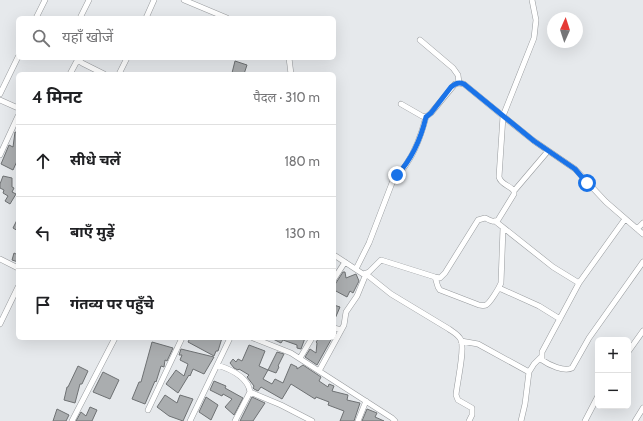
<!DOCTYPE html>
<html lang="hi">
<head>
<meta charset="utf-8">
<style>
	:root { --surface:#fff; --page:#f2f2f2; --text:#202124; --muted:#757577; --line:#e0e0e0 }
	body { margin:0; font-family:Cabin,"Noto Sans Devanagari",sans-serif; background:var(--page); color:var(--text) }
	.controls { position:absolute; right:12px; bottom:12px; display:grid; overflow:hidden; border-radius:6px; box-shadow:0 4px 16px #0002 }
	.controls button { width:36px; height:36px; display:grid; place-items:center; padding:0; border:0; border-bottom:1px solid var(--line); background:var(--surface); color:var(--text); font:20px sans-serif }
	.compass { position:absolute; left:547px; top:12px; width:36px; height:36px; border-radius:50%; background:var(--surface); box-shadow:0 4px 16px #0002; rotate:3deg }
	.stop { position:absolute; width:12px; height:12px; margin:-9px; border:3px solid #1a73e8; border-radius:50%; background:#fff }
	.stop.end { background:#1a73e8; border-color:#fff; box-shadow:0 1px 4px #0008 }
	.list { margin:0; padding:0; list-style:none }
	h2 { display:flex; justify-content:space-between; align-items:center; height:52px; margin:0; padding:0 16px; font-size:17px }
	h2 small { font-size:13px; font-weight:400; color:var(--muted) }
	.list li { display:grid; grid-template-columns:26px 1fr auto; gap:12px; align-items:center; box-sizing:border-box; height:72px; padding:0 16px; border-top:1px solid var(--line) }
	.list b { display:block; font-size:15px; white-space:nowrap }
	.list em { font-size:13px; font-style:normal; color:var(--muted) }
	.icon { flex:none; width:22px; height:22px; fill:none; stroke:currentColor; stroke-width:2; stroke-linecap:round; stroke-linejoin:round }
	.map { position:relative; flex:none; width:643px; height:421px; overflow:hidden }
	.search { position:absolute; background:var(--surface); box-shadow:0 4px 16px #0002; left:16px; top:16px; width:320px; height:44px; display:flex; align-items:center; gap:10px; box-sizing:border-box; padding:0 14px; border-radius:6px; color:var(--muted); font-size:15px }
	.panel { position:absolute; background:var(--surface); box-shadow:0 4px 16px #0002; left:16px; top:72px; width:320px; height:268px; border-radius:6px }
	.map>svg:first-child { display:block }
	.building { fill:#aaadaf; stroke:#6e7173 }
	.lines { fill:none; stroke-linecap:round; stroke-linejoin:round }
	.minor-casing { stroke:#979a9d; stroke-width:6 }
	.minor { stroke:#fff; stroke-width:5 }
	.route { stroke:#1a73e8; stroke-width:5 }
</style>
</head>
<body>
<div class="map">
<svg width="643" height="421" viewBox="0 0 643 421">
	<rect width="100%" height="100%" fill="#e6e9ec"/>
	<path class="building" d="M235,61L247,65L244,74L232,73Z
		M15,132L18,133V159L13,170L1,164L9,145L13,147Z
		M3,176L12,178V187L14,188L12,192L16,194L10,204L5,201L8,196L3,193L4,190L0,188V184Z
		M18,218V231L13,228Z
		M14,253L18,255V262L12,260Z
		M343,272H345L346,278L356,274L359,281L353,293L350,291L347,297L334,290V286Z
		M334,305L340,307L334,321Z
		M190,338H222L218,351H216L214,356L188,342Z
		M271,338H305L301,349L297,348V345L283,340L281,343Z
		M319,338H332L317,365L305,357L310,349L316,353L317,343L316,342Z
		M152,342L173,348L167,361L165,360L164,367L161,366L156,382L155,381L145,404L132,399L139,382H141Z
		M249,345L265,351L259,366L268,370L263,379L272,384L275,379L283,383L291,364L297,367V369L303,365L321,377L319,381L328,387L329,384L334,386L332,391L348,395L347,400L360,403L354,421H340L344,411L328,405L329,402L316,397L315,399L291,384L282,399L261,387L258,391L254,389L253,388L254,386L247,377L249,375L239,369L238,370L234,368L230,363L233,359L236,362L238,359L242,361Z
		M181,349L214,357L204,374L193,369L190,376L189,375L178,393L166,384L176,370L184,376L188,364L180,360L182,355H179Z
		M277,352L284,354L278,366L279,367L276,373L268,370Z
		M78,366L88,371L82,384H80L75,403L64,400L67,387H68Z
		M103,372L119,380L110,399L93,392Z
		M214,381L226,386L225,388L243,398L234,415L225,407L232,399L223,394L222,396L210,390Z
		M165,395L177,403L180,395L193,399L183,421L169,416L157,407Z
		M206,397L218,405L211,420L199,412Z
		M252,397L265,403L253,421H240Z
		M90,407L97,410L92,421H76L81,412L86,416Z
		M57,409L69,415L66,421H53Z
		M367,409L377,413L375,417L384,421H362Z"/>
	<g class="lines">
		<g class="minor-casing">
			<path id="minor" d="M184,0L227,18
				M532,0L536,20L534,38L503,116L534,141L575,169L606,202L643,234
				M36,18L45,0
				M80,18L89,0
				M146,18L154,0
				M420,40L453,68L458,75L459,83
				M77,58L82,63L104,74
				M289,58L291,74
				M70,74L78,59
				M119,74L127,58
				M0,94L18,57
				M0,100L18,108
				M0,155L18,116
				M514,191L548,151
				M625,219L579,283L542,352V360C549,365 564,372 572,368L589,338L643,262
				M495,221L553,267L579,283
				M637,229L643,223
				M334,255L363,274L369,272L381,260L435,277L440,278L445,273L478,220L485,218C490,220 493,223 498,220L514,194V191C510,185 501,185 499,177L503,116L464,84L459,83L455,84L431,113L426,117L422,116L401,104
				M0,259L18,268
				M356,269L369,243L392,183C396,176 403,170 407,163C416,150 422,132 426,117
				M435,277L438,287L440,290L479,305C481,305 484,306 486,305C490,303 499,288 501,283L503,228
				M334,279L345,262
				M499,288L539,306L560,319
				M0,324L18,287
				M334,328L341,330
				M253,338L291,353L392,418L395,421
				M461,341L478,344L529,372
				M628,352L643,331
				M300,358L312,338
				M217,365C230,369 248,377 250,392L235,421
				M319,371L344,325L346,312L357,296L366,274L391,294L449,329C453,332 459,335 461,340C465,350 457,383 456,395L458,400L472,408V415L469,421
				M250,392L281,405L312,421
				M148,410L182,338
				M72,421L115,338
				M190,421L230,338
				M358,421L366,401
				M521,421L525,404L529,372L534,364L541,357
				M585,421L598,396
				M635,421L643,408"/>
		</g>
		<use href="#minor" class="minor"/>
	</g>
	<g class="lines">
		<path class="route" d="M397,175C412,159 421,138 426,117L431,113L451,87C456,83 459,82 464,84L534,141L575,169L587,183"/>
	</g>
</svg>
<div class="controls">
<button>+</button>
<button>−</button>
</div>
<svg class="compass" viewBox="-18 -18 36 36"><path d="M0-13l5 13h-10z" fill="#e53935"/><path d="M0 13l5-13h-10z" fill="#757577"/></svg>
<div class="stop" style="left:587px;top:183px"></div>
<div class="stop end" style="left:397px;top:175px"></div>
<div class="search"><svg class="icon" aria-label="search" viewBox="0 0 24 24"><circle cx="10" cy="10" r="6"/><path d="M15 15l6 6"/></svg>यहाँ खोजें</div>
<section class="panel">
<h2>4 मिनट<small>पैदल · 310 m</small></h2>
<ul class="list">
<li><svg class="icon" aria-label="ahead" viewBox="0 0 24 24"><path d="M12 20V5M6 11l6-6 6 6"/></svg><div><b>सीधे चलें</b></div><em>180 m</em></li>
<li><svg class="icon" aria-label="left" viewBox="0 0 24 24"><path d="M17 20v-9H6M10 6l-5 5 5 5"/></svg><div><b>बाएँ मुड़ें</b></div><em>130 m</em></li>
<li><svg class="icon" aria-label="arrive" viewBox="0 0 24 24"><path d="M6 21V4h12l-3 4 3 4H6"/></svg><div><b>गंतव्य पर पहुँचे</b></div></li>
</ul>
</section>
</div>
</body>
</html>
